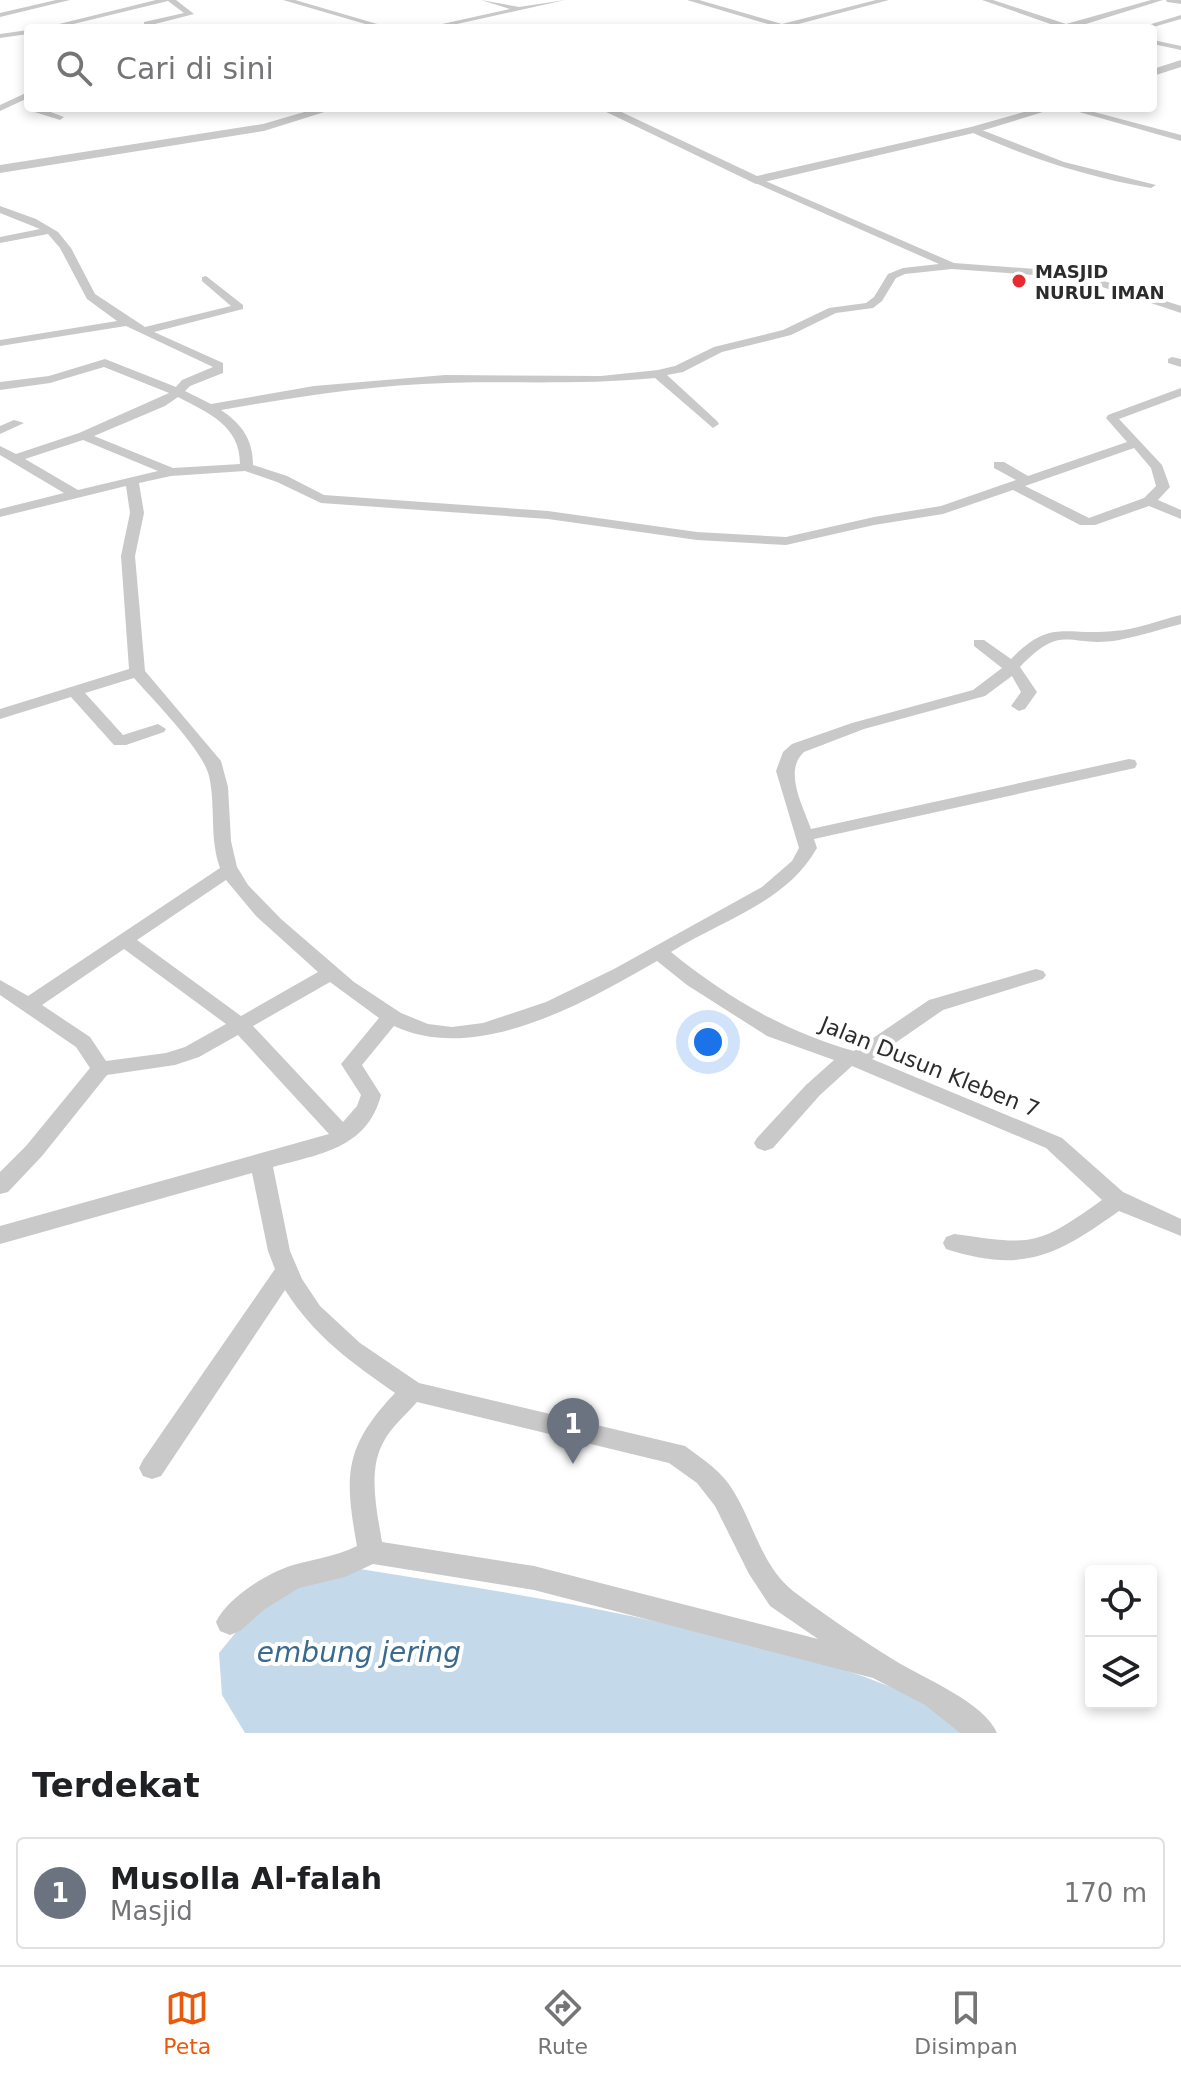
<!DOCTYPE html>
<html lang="id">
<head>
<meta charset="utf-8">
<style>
	:root { --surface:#fff; --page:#f2f2f2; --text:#202124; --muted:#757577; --line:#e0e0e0; --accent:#ea580c }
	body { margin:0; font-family:"DejaVu Sans",sans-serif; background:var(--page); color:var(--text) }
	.controls { position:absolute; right:24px; bottom:24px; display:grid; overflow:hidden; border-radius:8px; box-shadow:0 4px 12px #0003 }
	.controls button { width:72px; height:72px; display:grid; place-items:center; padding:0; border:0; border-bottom:2px solid var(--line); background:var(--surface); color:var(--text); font:40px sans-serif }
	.you { position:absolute; left:708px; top:1042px; width:28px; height:28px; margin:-20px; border:6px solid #fff; border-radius:50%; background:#1a73e8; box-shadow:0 0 0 12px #1a73e833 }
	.badge { display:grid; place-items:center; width:52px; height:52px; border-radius:50%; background:var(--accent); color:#fff; font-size:26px; font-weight:700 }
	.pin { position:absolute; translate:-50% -66px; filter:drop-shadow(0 2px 4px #0008) }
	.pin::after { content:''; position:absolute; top:42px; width:28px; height:24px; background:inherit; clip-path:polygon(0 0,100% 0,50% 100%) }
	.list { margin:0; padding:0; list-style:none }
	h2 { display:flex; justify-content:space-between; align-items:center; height:104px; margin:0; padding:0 32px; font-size:34px }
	h2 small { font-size:26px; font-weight:400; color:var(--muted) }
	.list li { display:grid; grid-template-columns:52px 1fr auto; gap:24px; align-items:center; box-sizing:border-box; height:112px; margin:0 16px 16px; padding:0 16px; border:2px solid var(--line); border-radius:8px }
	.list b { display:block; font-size:30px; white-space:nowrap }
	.list p { margin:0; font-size:26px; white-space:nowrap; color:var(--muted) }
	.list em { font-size:26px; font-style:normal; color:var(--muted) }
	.icon { flex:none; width:44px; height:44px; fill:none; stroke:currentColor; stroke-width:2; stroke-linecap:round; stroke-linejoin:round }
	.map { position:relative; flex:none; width:1181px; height:1733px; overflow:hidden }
	.search { position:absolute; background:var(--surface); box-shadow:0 4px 12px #0003; left:24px; right:24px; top:24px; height:88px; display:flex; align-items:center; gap:20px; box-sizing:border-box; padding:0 28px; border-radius:8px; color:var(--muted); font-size:30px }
	.sheet { height:232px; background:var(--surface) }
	nav { display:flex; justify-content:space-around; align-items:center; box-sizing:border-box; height:112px; border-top:2px solid var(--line); background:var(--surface); font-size:22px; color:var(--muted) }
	nav a { display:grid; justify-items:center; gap:4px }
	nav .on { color:var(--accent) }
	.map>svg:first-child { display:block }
	.water { fill:#c4daeb }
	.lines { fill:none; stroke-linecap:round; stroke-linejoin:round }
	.minor { fill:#c9c9c9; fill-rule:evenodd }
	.tertiary { fill:#c9c9c9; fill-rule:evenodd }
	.poi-dot { fill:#e72a2f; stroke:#fff; stroke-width:3 }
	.labels { text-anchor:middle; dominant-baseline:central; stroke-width:8; stroke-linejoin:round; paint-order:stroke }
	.far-poi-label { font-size:18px; font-weight:bold; fill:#2c2c2c; stroke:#fff; text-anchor:start }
	.street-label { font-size:22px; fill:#2c2c2c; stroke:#fff }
	.near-water-label { font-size:28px; font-style:italic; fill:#3a6a8f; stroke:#fff }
</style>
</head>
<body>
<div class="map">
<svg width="1181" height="1733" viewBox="0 0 1181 1733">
	<rect width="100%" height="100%" fill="#fff"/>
	<path class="water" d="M360,1569C492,1590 625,1610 755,1646C813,1661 876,1675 928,1706C940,1713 951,1724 961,1733H245L222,1695L219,1653L258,1605L292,1584Z"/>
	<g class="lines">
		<path class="minor" d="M56,0H70L0,17V13Z
			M156,0H176L194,14L155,24L162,28L144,26V22L184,13L168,1L57,28H43Z
			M283,0H295L391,28H379Z
			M481,0L519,7L565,0L439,28H424L510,9Z
			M687,0H699L782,24L876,0H889L791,26L793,28H781Z
			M982,0H993L1066,24L1151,0H1163L1073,28H1062Z
			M1166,0H1181V4L1167,2Z
			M1181,15V19L1150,28H1138Z
			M28,30V34L0,38V34Z
			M1153,40L1181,46V50L1153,44Z
			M28,92V98L0,111V105Z
			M28,106V108H40L64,117L60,120L28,110Z
			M1065,108H1079L1181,135V141Z
			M974,127L1064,162L1156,185L1151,188C1088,177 1029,158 971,132Z
			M756,177L954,263L1076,272L1181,306V313L1075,278L952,269L905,274L896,278L882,301L873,308L836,313L791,335L722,352L683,372L667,375L717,421L719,424L713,428L655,378C585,385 517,381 447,383C371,385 296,397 221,410C242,424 253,440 253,465L287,476L324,495L548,511L697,532L786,537L874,517L941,506L1016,480L994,468V462H1004L1028,476L1127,442L1106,418L1108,415L1181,388V396L1119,419L1162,465L1170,487L1158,500L1181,510V519L1149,506L1095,525H1080L1013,490L943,514L874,525L786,545L697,540L548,519L321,503L277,482L245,471L171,476L139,483L144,513L135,556L145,671L221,761L228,787L231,841L237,867L248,885L281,919L354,982L401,1013L428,1024L452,1027L483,1023L546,1002L614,969L762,887L792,861L799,848L776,771L783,752L792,744L852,723L973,690L1002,668L974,646V640H984L1011,659C1051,618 1064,636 1114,631C1136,630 1159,620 1181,615V624C1161,629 1140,636 1119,640C1068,649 1064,621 1020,667L1037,692L1025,709L1019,711L1011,706L1021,692L1012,676L985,696L864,729L804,752C783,771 803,806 811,829L1129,759L1135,760L1137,764L1135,768L814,839L817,848C786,903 722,920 671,952C726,997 786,1032 854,1051L929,1000L1036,969L1043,971L1046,975L1043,979L943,1010L872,1059L1062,1138L1123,1192L1181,1219V1236L1119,1211C1057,1255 1024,1274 946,1249L943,1243L946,1237L954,1234C1033,1245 1036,1247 1102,1200L1046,1148L852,1066L820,1095L773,1148L765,1151L757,1148L754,1143L757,1138L806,1085L834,1060L767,1036L687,985L657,961C586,1002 477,1065 394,1026L362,1065L381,1095C367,1149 319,1154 273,1167L290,1251L302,1279L320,1306L360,1343L419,1383L685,1446C704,1460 722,1471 734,1492C753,1523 763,1568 793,1591C825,1615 860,1639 894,1660C923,1678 984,1702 997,1733H960L925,1705L873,1678L534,1590L373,1564L345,1577L299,1588L265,1609L240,1631L230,1635L220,1631L216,1622C227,1598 266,1574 290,1566C313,1559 335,1557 357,1546C344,1475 344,1447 395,1393C351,1362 315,1337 285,1290L161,1476L152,1479L143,1476L139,1468L143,1460L275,1269L268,1251L252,1173L0,1244V1226L329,1134L238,1035L199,1057L175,1065L107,1075L42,1156L8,1192L0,1194V1172L26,1146L90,1068L76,1047L0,995V980L28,996L220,868C209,838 216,807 209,776C203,750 153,700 134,678L85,693L123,735L158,724L166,729L164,732L126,745H114L71,697L0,719V709L129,669L121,556L130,513L126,486L0,517V509L64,493L0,455V446L16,454L79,433L169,393L104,367L50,383L0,390V382L49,376L105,359L176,387L182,380L213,367L126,326L0,346V340L117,321L87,299L60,248L48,234L0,243V237L40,229L0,213V206L36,219L58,232L71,248L95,294L145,327L231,306L202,281V277L206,276L243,305V309L154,332L223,363V373L190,386L185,391L211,404L314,386L445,375L601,376L658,370L675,366L714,347L783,330L829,308L866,303L874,297L888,274L903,268L939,264L753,182L751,180ZM178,397C208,413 240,425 240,464L173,468L94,436L165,406ZM83,440L158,471L78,490L25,459ZM1134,448L1151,468L1156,486L1144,498L1089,518L1025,486ZM226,880L256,916L318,972L241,1016L137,940ZM124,949L226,1024L185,1047L166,1053L106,1061L90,1037L42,1005ZM330,982L379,1018L341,1064L361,1095L357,1106L343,1122L253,1026ZM417,1402L669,1463L697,1483L715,1506L749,1574L770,1606L818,1639L534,1566L382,1542C377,1511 367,1470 384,1441C392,1426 406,1415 417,1402Z
			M1172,357L1181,359V367L1168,363V359Z
			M14,420L24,423L0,434V426Z"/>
		<path class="tertiary" d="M1181,60V67L1153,76V69Z
			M318,108H337L264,131L0,173V165L263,124Z
			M598,108H613L757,176L971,127L1038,108H1056L978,132L756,184Z"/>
	</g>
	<circle class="poi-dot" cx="1019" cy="281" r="8"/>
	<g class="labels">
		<g class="far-poi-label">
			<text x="1035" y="271">MASJID<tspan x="1035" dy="21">NURUL IMAN</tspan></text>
		</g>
		<g class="street-label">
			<text transform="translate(930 1067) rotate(22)">Jalan Dusun Kleben 7</text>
		</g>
		<g class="near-water-label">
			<text x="359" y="1652">embung jering</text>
		</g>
	</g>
</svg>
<div class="controls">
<button><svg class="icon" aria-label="locate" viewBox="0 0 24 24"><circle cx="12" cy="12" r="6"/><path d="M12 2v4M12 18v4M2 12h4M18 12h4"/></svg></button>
<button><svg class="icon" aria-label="layers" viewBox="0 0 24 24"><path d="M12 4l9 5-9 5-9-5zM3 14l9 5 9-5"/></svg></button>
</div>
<div class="you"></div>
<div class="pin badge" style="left:573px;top:1464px;background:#6b7280">1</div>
<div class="search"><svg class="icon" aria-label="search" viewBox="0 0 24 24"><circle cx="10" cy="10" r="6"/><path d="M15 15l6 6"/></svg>Cari di sini</div>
</div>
<section class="sheet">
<h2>Terdekat<small></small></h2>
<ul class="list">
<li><span class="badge" style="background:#6b7280">1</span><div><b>Musolla Al-falah</b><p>Masjid</p></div><em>170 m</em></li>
</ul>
</section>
<nav>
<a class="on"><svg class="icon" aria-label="map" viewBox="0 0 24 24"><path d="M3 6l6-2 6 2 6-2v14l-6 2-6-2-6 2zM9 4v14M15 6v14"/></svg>Peta</a>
<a><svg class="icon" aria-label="directions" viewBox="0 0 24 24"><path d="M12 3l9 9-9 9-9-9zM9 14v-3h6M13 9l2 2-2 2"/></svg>Rute</a>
<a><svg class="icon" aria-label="saved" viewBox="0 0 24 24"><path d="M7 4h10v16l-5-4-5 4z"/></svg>Disimpan</a>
</nav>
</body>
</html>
